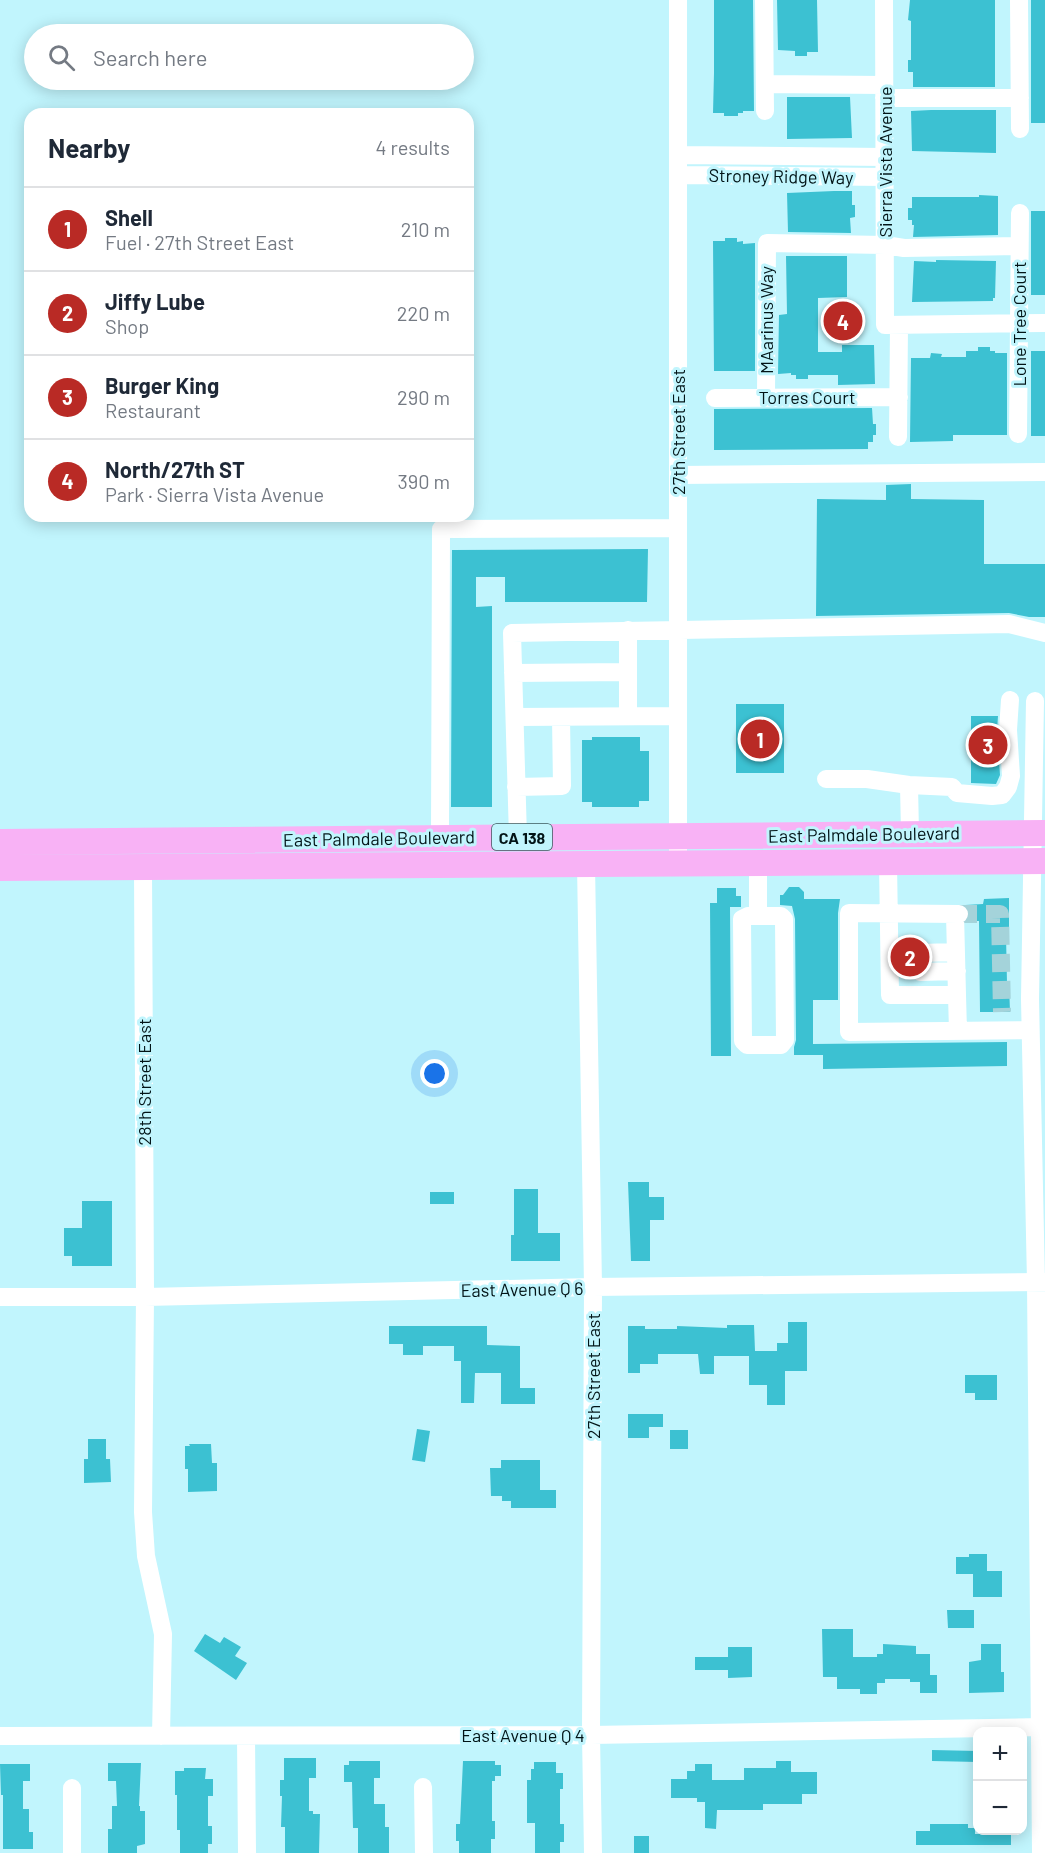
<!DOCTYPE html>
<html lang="en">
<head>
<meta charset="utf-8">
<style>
	:root { --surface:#fff; --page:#f6f6f7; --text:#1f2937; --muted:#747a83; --line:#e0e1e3; --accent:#b92a25 }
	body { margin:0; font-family:Barlow,sans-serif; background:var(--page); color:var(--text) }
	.controls { position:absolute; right:18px; bottom:18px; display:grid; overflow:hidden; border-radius:12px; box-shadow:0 3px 15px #0003 }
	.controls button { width:54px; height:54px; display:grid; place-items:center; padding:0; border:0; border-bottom:2px solid var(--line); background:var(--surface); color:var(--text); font:30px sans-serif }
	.you { position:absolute; left:435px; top:1074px; width:21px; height:21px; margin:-15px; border:4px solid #fff; border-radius:50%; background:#1a73e8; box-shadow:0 0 0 9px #1a73e833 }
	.badge { display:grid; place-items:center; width:39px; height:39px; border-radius:50%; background:var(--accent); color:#fff; font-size:20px; font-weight:700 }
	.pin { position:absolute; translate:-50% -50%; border:3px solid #fff; box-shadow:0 2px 6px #0006 }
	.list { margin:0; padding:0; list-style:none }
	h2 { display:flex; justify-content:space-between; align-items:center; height:78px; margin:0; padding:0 24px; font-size:26px }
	h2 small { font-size:20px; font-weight:400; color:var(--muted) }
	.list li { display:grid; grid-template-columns:39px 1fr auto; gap:18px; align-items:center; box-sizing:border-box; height:84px; padding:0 24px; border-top:2px solid var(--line) }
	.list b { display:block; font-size:22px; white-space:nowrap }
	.list p { margin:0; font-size:20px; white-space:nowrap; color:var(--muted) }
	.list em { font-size:20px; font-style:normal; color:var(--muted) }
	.icon { flex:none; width:33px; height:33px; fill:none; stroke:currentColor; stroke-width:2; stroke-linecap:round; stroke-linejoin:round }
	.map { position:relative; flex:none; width:1045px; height:1853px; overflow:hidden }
	.search { position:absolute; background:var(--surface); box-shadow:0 3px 15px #0003; left:24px; top:24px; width:450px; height:66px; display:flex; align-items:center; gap:15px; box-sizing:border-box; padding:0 21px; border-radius:33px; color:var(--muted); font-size:22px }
	.panel { position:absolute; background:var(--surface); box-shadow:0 3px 15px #0003; left:24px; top:108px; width:450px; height:414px; border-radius:18px }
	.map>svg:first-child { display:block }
	.green { fill:#9ad4a1 }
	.building { fill:#3cc1d2 }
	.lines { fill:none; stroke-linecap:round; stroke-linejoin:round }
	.minor-tunnel { stroke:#a4d3da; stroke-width:18; stroke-dasharray:18 9; stroke-linecap:butt }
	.minor { stroke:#fff; stroke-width:18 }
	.highway { stroke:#f8b2f5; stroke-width:26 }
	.labels { text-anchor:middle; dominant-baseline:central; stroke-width:6; stroke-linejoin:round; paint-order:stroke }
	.shield { fill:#c1f5fd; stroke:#3b585c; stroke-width:1.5 }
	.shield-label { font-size:16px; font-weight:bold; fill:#021417 }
	.street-label { font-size:18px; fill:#021417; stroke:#c1f5fd }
</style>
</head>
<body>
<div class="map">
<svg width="1045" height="1853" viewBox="0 0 1045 1853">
	<rect width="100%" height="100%" fill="#c1f5fd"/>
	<path class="green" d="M837,307L850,311L858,323L847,334H839L831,330L829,318Z"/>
	<path class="building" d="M714,0H753L754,111H743V113H738V116H724V113H713L714,73Z
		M777,0H817L818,52H807V56H795V51L778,50Z
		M910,0H995V87H913V72H908V60H911V21L908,20Z
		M1031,0H1045V123H1031Z
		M787,97H850L852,138L787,139Z
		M931,110H996V153L912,151L911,111Z
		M834,191H852V205H855V217L850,218L851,233L788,232L787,193Z
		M979,195L998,196V235L913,237L914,225H912V220H908V208H912V197H979Z
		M1031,211H1045V295H1031Z
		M725,238H737V242L743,241V244L755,243V371H714L713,241H725Z
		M786,256H847V297L818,298V352H842V345H874L875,384L838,385V375H808V379H796V375H791V373L778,374L779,315L787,314Z
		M936,260L996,261L995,298H993V301L912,302L914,261L936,262Z
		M978,347H990V351H995V353H1007V435H953V441L910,442L911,358H930L931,353L942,354L941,357H966V351H978Z
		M1031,351H1045V436H1031Z
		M872,408L873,424H876V435H873V442H868V449L714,450V409Z
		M911,484V499L984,500V564H1045V617H1029L1009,613L816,616L817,499L886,500V485Z
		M648,549L647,602H505V577H476V607L492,606V807H451L452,550Z
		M736,704H784V773H736Z
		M971,716H998L997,731L1000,775L996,784L971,783Z
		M592,737H640V751H649V801H639V807H592V802H582V740H592Z
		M789,887H799L804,892V899H840L838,913V1000H813V1044L1007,1042V1066L823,1069V1055H794V1047L796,1040L795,919L792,906L780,905V895H783Z
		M717,888H736V896H741V907H730L731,1056H711L710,903H717Z
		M1009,898V935H1006L1007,983H1009L1010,1012H980L979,921H967L970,914L965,905L983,904L984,899Z
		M900,942H920L914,944L910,948L909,954L914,963L910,966L909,972L910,978H901Z
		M628,1182H649V1197H664V1220H650V1261H631Z
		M514,1189H538V1233H560V1261H511V1235H514Z
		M430,1192H454V1204H430Z
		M82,1201H112V1266H72V1256H64V1228H82Z
		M788,1322H807V1371H785V1405H767V1385H749V1356H714V1374H700L698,1354H658V1364H640V1373H628V1326H645V1329H677V1326L727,1328V1325H754L755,1351H777V1343H788Z
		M389,1326H487V1345L520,1346V1388H535V1404H501V1373H475L474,1403H461V1361H454V1346H423V1355H403V1344H389Z
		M965,1375H997V1400H975V1393H965Z
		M628,1414H663V1427H649V1438H628Z
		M417,1429L430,1431L425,1462L412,1460Z
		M670,1430H688V1449H670Z
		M88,1439H106V1459H110L111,1482L84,1483V1459H88Z
		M189,1444H211L212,1463H217V1491L188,1492V1469H185V1446H190Z
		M501,1460H540V1490H556V1508H511V1501H502V1496H491L490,1468H501Z
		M969,1554H987V1571H1002V1597H973V1574H956V1557H969Z
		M947,1610H974V1628H948Z
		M822,1629H853V1657H877V1654H883V1644L916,1646V1654H930V1675H937V1693H920V1682H910V1679H885V1683H877V1694H860V1689H837V1677H823Z
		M205,1634L220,1643L224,1637L241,1647L235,1656L247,1663L236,1680L194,1651Z
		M981,1644H1001V1672H1004V1692L969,1693V1662L981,1660Z
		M728,1647H752V1677L728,1678V1670H695V1657H728Z
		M932,1750L978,1751V1762L932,1761Z
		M284,1758H316V1778H309V1811H313V1814H320L319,1853H285V1827H281L282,1796H280V1780H284Z
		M349,1761H380V1778H374V1804H385V1827H389V1853H358V1828H353L352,1782H344V1765H349Z
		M463,1761H495V1765H501V1776H495V1781H492V1821H495V1839H491V1853H459V1841H456V1824H460Z
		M776,1761H791V1772H817V1794H802V1804H763V1810H717L716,1829L705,1828V1802H697V1798H671V1779H687V1771H695V1764H712V1780H744V1768H776Z
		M534,1762H556V1773H563V1789H560V1824H564V1842H560V1853H535V1823H527V1780H531V1769H534Z
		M108,1763H141L139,1806H140V1811H145V1844L137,1846V1853H108V1829H112V1806H117L116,1781H108Z
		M0,1764H30V1781H23V1809H29V1832H33V1849H3V1795H1Z
		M184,1768H206L205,1779H213V1796H208V1826H212V1844H208V1853H180V1830H177V1795H175V1771H184Z
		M930,1824H968V1828H975V1834H1011V1845H916V1831H930Z
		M634,1836H649V1853H634Z"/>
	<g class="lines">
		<path class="minor-tunnel" d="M959,914H1000L1002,1012
			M899,962L920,961"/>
		<path class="minor" d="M678,0V863
			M764,0L765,111
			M884,0L885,325L1045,323
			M1019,0L1020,129
			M765,84L884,85
			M884,98H1020
			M678,155L885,157
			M678,175L885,177
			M715,398L899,397
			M766,398L767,243L885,245L904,248L1019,246
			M1018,434L1020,213
			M898,437L899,325
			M678,475L1045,472
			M628,630V716
			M513,673L628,672
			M1035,701L1030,999L1036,1282L1041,1853
			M515,717L678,716
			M826,779H867L909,785L952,787L957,793L992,796L1002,795L1008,787L1011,776L1008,730L1010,700
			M909,785L910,833
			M516,787L562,786L561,717
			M440,837L441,529L678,528
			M518,837L512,633L1009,624L1045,633
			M888,862L890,995H957L955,914
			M758,863V916H748L742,919L743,1041L747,1045H781L785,1040L784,919L781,916H758
			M586,864L593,1287L591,1735L593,1853
			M143,867L145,1297L143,1512L146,1556L163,1634L161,1736
			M959,914L849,913V1032L1030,1030
			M920,953L956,952
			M920,972L957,971
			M957,995L958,1031
			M0,1297H145L593,1287L1045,1282
			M0,1736L591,1735L1045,1727
			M246,1736L247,1853
			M423,1787L424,1853
			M72,1788V1853"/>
		<path class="highway" d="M0,842L1045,833
			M0,868L1045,861"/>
	</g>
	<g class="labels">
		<rect class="shield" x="492" y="824" width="60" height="26" rx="4.5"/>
		<g class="shield-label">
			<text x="522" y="837">CA 138</text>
		</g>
		<g class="street-label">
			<text transform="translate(885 162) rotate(-90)">Sierra Vista Avenue</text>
			<text transform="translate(781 176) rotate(1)">Stroney Ridge Way</text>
			<text transform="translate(766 320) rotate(-90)">MAarinus Way</text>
			<text transform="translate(1019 324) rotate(-90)">Lone Tree Court</text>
			<text x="807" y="397">Torres Court</text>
			<text transform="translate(678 432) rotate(-90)">27th Street East</text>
			<text transform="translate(864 834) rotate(-1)">East Palmdale Boulevard</text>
			<text transform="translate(379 838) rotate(-1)">East Palmdale Boulevard</text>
			<text transform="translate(144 1082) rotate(-90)">28th Street East</text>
			<text transform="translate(522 1289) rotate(-1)">East Avenue Q 6</text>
			<text transform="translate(593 1376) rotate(-90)">27th Street East</text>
			<text x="523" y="1735">East Avenue Q 4</text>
		</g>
	</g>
</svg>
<div class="controls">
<button>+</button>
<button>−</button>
</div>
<div class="you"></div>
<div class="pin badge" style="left:760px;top:739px">1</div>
<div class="pin badge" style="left:910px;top:957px">2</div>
<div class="pin badge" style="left:988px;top:745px">3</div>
<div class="pin badge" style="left:843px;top:321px">4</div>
<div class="search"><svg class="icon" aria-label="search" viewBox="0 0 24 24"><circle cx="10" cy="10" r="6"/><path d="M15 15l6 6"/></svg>Search here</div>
<section class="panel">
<h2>Nearby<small>4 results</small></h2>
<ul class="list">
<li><span class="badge">1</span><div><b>Shell</b><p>Fuel · 27th Street East</p></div><em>210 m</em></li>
<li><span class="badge">2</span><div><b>Jiffy Lube</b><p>Shop</p></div><em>220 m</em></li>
<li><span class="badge">3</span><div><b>Burger King</b><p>Restaurant</p></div><em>290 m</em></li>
<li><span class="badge">4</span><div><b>North/27th ST</b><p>Park · Sierra Vista Avenue</p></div><em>390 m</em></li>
</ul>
</section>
</div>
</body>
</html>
